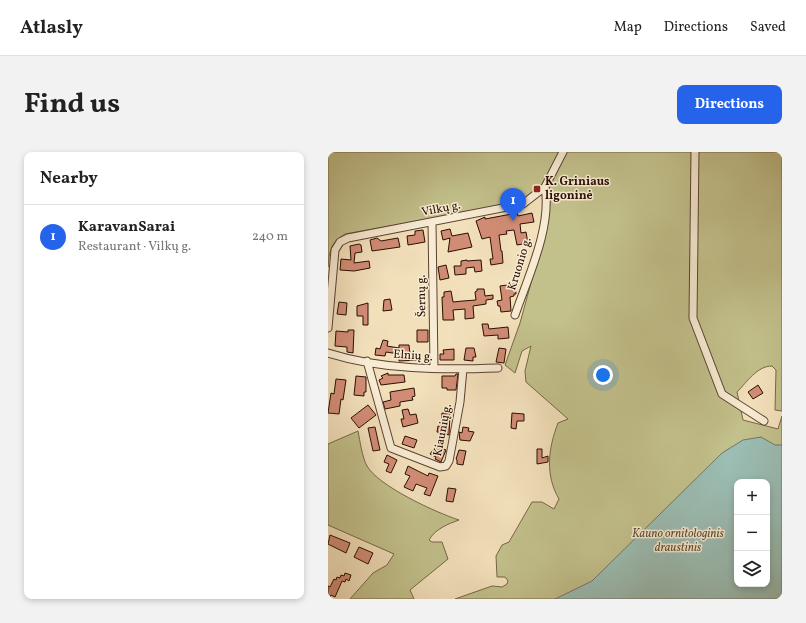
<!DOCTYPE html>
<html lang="en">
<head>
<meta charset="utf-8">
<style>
	:root { --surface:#fff; --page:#f2f2f2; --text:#222; --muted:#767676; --line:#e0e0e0; --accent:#2563eb }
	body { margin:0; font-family:Vollkorn,serif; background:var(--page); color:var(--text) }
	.controls { position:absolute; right:12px; bottom:12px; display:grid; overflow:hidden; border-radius:8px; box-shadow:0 2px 6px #0003 }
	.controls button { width:36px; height:36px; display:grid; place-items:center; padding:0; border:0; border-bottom:1px solid var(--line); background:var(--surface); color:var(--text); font:20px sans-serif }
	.you { position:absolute; left:275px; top:223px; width:14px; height:14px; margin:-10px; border:3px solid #fff; border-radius:50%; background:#1a73e8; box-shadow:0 0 0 6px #1a73e833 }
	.badge { display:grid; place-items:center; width:26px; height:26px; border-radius:50%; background:var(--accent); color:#fff; font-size:13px; font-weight:700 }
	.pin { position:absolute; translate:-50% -33px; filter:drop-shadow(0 1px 2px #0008) }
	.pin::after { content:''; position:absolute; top:21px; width:14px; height:12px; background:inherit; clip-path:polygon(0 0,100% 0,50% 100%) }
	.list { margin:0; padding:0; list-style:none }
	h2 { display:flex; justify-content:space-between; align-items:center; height:52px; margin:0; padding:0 16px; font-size:17px }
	h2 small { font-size:13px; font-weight:400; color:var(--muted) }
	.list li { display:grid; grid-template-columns:26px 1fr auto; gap:12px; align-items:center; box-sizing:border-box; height:64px; padding:0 16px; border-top:1px solid var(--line) }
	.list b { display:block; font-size:15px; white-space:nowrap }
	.list p { margin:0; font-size:13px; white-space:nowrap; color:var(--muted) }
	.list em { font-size:13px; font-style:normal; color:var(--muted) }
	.icon { flex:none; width:22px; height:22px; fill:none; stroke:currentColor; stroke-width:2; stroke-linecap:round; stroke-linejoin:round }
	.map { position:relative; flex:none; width:454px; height:447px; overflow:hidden; border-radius:8px }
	header { display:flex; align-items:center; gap:24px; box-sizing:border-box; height:56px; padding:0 20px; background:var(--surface); border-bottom:1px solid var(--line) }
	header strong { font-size:19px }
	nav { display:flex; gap:22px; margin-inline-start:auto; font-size:14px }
	.intro { display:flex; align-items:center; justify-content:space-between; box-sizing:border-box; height:96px; padding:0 24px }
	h1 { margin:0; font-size:28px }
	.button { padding:10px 18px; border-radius:8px; background:var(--accent); color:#fff; font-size:14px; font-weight:700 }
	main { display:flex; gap:24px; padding:0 24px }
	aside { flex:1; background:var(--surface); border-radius:8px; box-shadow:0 2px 6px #0003 }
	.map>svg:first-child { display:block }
	.green { fill:#c2c08b; stroke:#766746; fill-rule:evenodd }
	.water { fill:#9bbdb3; stroke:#6e776c; fill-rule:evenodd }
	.building { fill:#d18c75; stroke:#2a0e01 }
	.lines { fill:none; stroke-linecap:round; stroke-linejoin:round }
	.minor-casing { stroke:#5c4230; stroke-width:9 }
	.minor { stroke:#f7ebd3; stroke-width:7 }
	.poi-dot { fill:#8f2418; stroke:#f7ebd3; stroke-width:1.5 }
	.labels { text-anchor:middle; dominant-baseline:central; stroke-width:3; stroke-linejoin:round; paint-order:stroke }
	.poi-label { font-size:12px; font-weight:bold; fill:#2a0e01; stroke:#f7ebd3; text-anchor:start }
	.street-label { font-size:12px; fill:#2a0e01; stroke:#f7ebd3 }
	.park-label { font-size:12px; font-style:italic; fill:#5f4c31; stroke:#f7ebd3 }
</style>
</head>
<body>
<header>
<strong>Atlasly</strong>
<nav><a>Map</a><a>Directions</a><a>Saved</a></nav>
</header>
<div class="intro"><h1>Find us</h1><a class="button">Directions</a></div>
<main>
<aside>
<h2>Nearby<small></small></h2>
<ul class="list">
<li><span class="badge">1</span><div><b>KaravanSarai</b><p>Restaurant · Vilkų g.</p></div><em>240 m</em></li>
</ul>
</aside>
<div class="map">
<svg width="454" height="447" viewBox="0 0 454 447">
	<rect width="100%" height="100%" fill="#f2e0bb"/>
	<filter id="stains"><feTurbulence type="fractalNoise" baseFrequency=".005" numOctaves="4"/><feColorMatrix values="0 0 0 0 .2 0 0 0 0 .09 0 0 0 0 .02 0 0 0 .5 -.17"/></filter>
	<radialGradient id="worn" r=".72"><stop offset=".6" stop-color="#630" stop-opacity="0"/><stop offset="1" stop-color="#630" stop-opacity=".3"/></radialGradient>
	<path class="green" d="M0,0H454V259L447,258L448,218L444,214C429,214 419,230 409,240L415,268L450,277L454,264V447H127L164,434L174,435L179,432L180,429L177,425H169L168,404L174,393L181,390L204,350H214L226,357L231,347C217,323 220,297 230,271L240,267L198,230L197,219L203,194L194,199L187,221L177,213L192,171L215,87L222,39L169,55L17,82C3,90 1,100 0,115ZM409,330H439V432H409Z
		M30,279C32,289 34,305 39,314C50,334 109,361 131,368C120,372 107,377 101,388L104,390H114L120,407L82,438L86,447H22L45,421L59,413L66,402L0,373V292Z"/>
	<path class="water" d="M433,285L447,293H454V447H227L264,429L394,301L415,288ZM409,330H439V432H409Z"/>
	<path class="building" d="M189,61L190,64L204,61L206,70L192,72L193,81L198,80L200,91L189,93L186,78L178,79L179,82L171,83L173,99H174L175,111L163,113L162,107H165L162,85L154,87L148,69L157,65V67Z
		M122,77L124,84L140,81L144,95L120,100L122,86L115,88L113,79Z
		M95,78L97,90L80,93L79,84L87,83V79Z
		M49,86L53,89L70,86L72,95L44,99L42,88Z
		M31,92L33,93L34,100L27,101L26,111L41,109L42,116L26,119L12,118L13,107L23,108L22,94Z
		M139,108V109L153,108L154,119L147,120L146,115L138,116V122L127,123L126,114H133V109Z
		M118,113L121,126L112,128L110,115Z
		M187,132L188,142H186V144L182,145L183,159L173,160L172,154H170L169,149L174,148L172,134Z
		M149,137H156L157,144L165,143V147L158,148V152L145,154L146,166L137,167V157L125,158L126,168H115L114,145H116V140L123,139L125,150L135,149L148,148L147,140L149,139Z
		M62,147L64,158L55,159L56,148Z
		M11,150L19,151L18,163L9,162Z
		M40,151V173H35V164H29V154Z
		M154,172H160L161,177L180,175L181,186L170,187V183L156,184Z
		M20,178H26L25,201L19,200V195L7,194L8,179L20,180Z
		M89,178H100V190H89Z
		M55,188L60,189L59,194L71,196V193H81L82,202H91V208L71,209V202L58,200L57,204L47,203L48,196L52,197Z
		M138,196H146L148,205H145V209L136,208Z
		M171,196L178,197L176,211L168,210Z
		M126,197V208H112V202H116L115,198Z
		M60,221V223H76L77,230L53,233L51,228L55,226L53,224Z
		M128,222H130L128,238H119V236H114V224H127Z
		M28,224L38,225V240H36V244L26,243Z
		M8,227L18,228L15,248L13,247L11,262L0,261L3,241L6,242Z
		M430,233L435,241L425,247L420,240Z
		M86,236L87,244L84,245L85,248L72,250V254L57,257L55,250L63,248L62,240Z
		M40,253L48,263L31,276L23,266Z
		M80,257L82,263L88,262L90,271L75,275L73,267H76L74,258Z
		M114,261L122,262L121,283L109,280L110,274L113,275Z
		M184,261L196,262V269H189L188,277L183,276Z
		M47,275L52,298L45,299L40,276Z
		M135,275L141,276L140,279L146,280L142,289L132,288L131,280L134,281Z
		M77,284L89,288L86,296L74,292Z
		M108,294L118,298L113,310L107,307L108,305L102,302Z
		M209,297H214V306L220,304V310L209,312Z
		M131,298L138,299L135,313L129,312V308L128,307Z
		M59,303L69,308L63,321L58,319L61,312L56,310Z
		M80,314L100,324L101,321L110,324L102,344L96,342L99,336L88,332L85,339L76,335L82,324L77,322Z
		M120,336L128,337L125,350L118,349Z
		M2,383L22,391L18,401L0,392Z
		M31,395L45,401L40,412L26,405Z
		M17,421L23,423L21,429L18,427L17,430L14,429L7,445L3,443L0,447V434L2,435L6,427L8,428L9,425L12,426L13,423L16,424Z"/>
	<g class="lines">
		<g class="minor-casing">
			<path id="minor" d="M367,0L365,166L394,242L436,269
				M104,70L106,216
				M187,163C200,125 224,75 217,35
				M0,176L7,98L12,90L20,86L195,52L217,35L235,0
				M0,201C54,218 114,218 170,216
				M39,209L63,296L112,315L118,314L121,309L132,250L135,217"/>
		</g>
		<use href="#minor" class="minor"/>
	</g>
	<rect class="poi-dot" x="205" y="33" width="8" height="8" rx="2"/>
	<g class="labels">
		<g class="poi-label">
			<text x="217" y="30">K. Griniaus<tspan x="217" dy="14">ligoninė</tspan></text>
		</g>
		<g class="street-label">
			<text transform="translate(113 57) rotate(-11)">Vilkų g.</text>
			<text transform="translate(192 112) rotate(-73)">Kruonio g.</text>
			<text transform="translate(94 144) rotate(-91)">Šernų g.</text>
			<text transform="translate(85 204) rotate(4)">Elnių g.</text>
			<text transform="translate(115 278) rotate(-79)">Kiaunių g.</text>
		</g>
		<g class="park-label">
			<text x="350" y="382">Kauno ornitologinis<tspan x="350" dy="14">draustinis</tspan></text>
		</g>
	</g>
	<rect width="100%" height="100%" filter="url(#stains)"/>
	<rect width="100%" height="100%" fill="url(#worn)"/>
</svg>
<div class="controls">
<button>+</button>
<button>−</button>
<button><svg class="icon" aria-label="layers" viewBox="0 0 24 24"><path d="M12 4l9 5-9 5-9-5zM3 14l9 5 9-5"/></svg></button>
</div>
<div class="you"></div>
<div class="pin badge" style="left:185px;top:69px">1</div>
</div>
</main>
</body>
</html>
